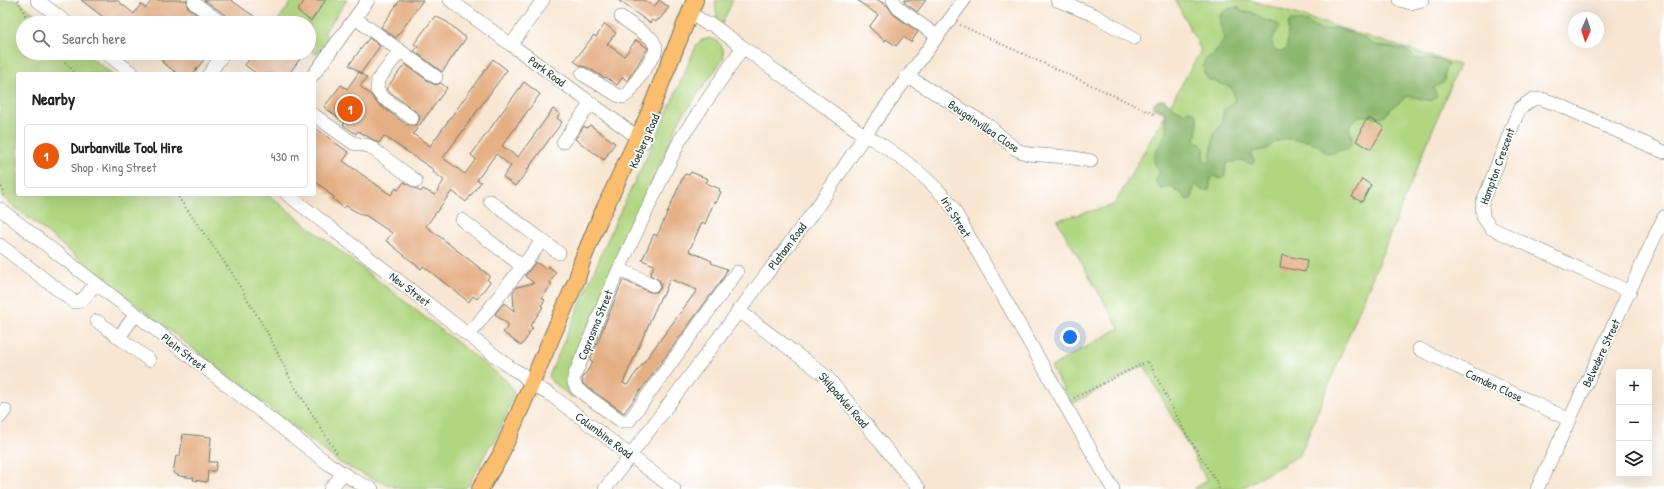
<!DOCTYPE html>
<html lang="en">
<head>
<meta charset="utf-8">
<style>
	:root { --surface:#fff; --page:#f6f6f6; --text:#222; --muted:#767676; --line:#e0e0e0; --accent:#ea580c }
	body { margin:0; font-family:"Patrick Hand",sans-serif; background:var(--page); color:var(--text) }
	.controls { position:absolute; right:12px; bottom:12px; display:grid; overflow:hidden; border-radius:4px; box-shadow:0 4px 16px #0002 }
	.controls button { width:36px; height:36px; display:grid; place-items:center; padding:0; border:0; border-bottom:1px solid var(--line); background:var(--surface); color:var(--text); font:20px sans-serif }
	.compass { position:absolute; left:1568px; top:12px; width:36px; height:36px; border-radius:50%; background:var(--surface); box-shadow:0 4px 16px #0002; rotate:183deg }
	.you { position:absolute; left:1070px; top:337px; width:14px; height:14px; margin:-10px; border:3px solid #fff; border-radius:50%; background:#1a73e8; box-shadow:0 0 0 6px #1a73e833 }
	.badge { display:grid; place-items:center; width:26px; height:26px; border-radius:50%; background:var(--accent); color:#fff; font-size:13px; font-weight:700 }
	.pin { position:absolute; translate:-50% -50%; border:2px solid #fff; box-shadow:0 1px 4px #0006 }
	.list { margin:0; padding:0; list-style:none }
	h2 { display:flex; justify-content:space-between; align-items:center; height:52px; margin:0; padding:0 16px; font-size:17px }
	h2 small { font-size:13px; font-weight:400; color:var(--muted) }
	.list li { display:grid; grid-template-columns:26px 1fr auto; gap:12px; align-items:center; box-sizing:border-box; height:64px; margin:0 8px 8px; padding:0 8px; border:1px solid var(--line); border-radius:4px }
	.list b { display:block; font-size:15px; white-space:nowrap }
	.list p { margin:0; font-size:13px; white-space:nowrap; color:var(--muted) }
	.list em { font-size:13px; font-style:normal; color:var(--muted) }
	.icon { flex:none; width:22px; height:22px; fill:none; stroke:currentColor; stroke-width:2; stroke-linecap:round; stroke-linejoin:round }
	.map { position:relative; flex:none; width:1664px; height:489px; overflow:hidden }
	.search { position:absolute; background:var(--surface); box-shadow:0 4px 16px #0002; left:16px; top:16px; width:300px; height:44px; display:flex; align-items:center; gap:10px; box-sizing:border-box; padding:0 14px; border-radius:22px; color:var(--muted); font-size:15px }
	.panel { position:absolute; background:var(--surface); box-shadow:0 4px 16px #0002; left:16px; top:72px; width:300px; height:124px; border-radius:4px }
	.map>svg:first-child { display:block }
	.green { fill:#b0d680; stroke:#688a5a }
	.forest { fill:#8cb76e; stroke:#567a51 }
	.building { fill:#e5af84; fill-rule:evenodd }
	.lines { fill:none; stroke-linecap:round; stroke-linejoin:round }
	.minor-casing { stroke:#6b786b; stroke-width:14 }
	.major-casing { stroke:#6b786b; stroke-width:18 }
	.path { stroke:#6b786b; stroke-width:2; stroke-dasharray:1 3; stroke-linecap:butt }
	.minor { stroke:#fff; stroke-width:13 }
	.major { stroke:#fbbd6e; stroke-width:16 }
	.labels { text-anchor:middle; dominant-baseline:central; stroke-width:3.5; stroke-linejoin:round; paint-order:stroke }
	.street-label { font-size:12px; fill:#1f3d34; stroke:#fff }
</style>
</head>
<body>
<div class="map">
<svg width="1664" height="489" viewBox="0 0 1664 489">
	<rect width="100%" height="100%" fill="#fff"/>
	<filter id="ink" filterUnits="userSpaceOnUse"><feTurbulence type="fractalNoise" baseFrequency=".025" numOctaves="2"/><feDisplacementMap in="SourceGraphic" scale="8" xChannelSelector="R" yChannelSelector="G"/><feConvolveMatrix kernelMatrix="1 2 1 2 8 2 1 2 1" color-interpolation-filters="sRGB"/></filter>
	<filter id="wash" filterUnits="userSpaceOnUse"><feTurbulence type="fractalNoise" baseFrequency=".012" numOctaves="4" result="noise"/><feDisplacementMap in="SourceGraphic" scale="16" xChannelSelector="R" yChannelSelector="G"/><feGaussianBlur stdDeviation="0.9" result="paint"/><feColorMatrix in="noise" values="0 0 0 0 0 0 0 0 0 0 0 0 0 0 0 0 0 1.4 0 .05"/><feComposite in="paint" operator="in"/></filter>
	<g filter="url(#wash)">
		<rect width="100%" height="100%" fill="#f8e6d2"/>
		<path class="green" d="M0,0H17L46,23H23V53H85L112,74H18V194H267L508,382L514,391L512,400L494,443L490,445L469,485L463,489H400L371,478L340,463L114,287L0,195Z
			M293,0H347L325,32L327,38L317,55L309,49V23H276Z
			M716,0H733L722,24L716,18C718,13 714,7 716,0Z
			M1175,0H1250L1459,65L1300,455L1240,489H1193L1207,481L1144,365L1072,404L1051,367L1119,328L1057,220L1114,205L1201,50Z
			M709,38C719,40 726,48 723,59L680,119L669,143L579,357L576,394L573,398L552,382L549,376L617,218L655,140L697,44L702,40Z"/>
		<path class="forest" d="M1238,7L1243,12H1252L1262,19L1278,24L1280,27C1275,34 1267,44 1276,51H1284L1287,48L1288,24L1291,21H1295L1308,22L1314,27L1321,30L1337,28L1364,38L1374,45L1402,49L1410,53L1416,59H1442L1449,63L1448,67L1445,70L1444,82L1433,88L1437,95L1432,101L1408,96L1392,108L1384,117L1359,116L1350,124C1349,137 1357,138 1347,149C1340,149 1335,154 1329,153C1322,153 1320,145 1313,143C1304,139 1294,141 1285,138L1274,143L1267,149L1252,152L1251,156L1254,159V163L1251,164L1243,161L1227,163C1223,169 1229,176 1220,179L1214,176L1211,179L1209,190C1202,192 1200,189 1196,185C1192,189 1194,195 1191,199L1187,200L1179,192L1175,191L1173,187L1161,189L1156,184V179L1160,172C1158,169 1155,165 1154,161C1153,154 1163,138 1167,132L1164,112L1153,108V104C1165,93 1169,106 1178,110C1183,113 1189,110 1194,112C1201,120 1197,130 1195,139L1204,148V160L1206,163L1210,161L1214,134L1221,125L1224,109C1226,108 1228,107 1230,106C1237,103 1234,93 1231,87L1209,80L1204,73L1203,64L1205,60L1215,53L1224,39L1220,23V15L1230,8Z"/>
		<g id="blocks">
			<path class="building" d="M81,0H117L134,14L141,4L146,8L152,0H187V6L189,9L208,23H111Z
				M204,0H231L255,17L250,23H230L227,16Z
				M305,0H326L311,21L297,11Z
				M400,0H423L396,38L381,27Z
				M618,0H644L654,7L659,0L669,7L659,20L658,19L656,22L652,20L650,23Z
				M857,0H878L888,6L893,14L918,32L911,42L903,37L896,46L886,39L885,41L869,27L878,15Z
				M905,0H926L917,12L904,2Z
				M435,16L447,22L466,38L442,72L414,51L418,47L414,44Z
				M605,24L616,33L607,44L624,56L636,40L648,48L627,81L623,77L617,85L606,77L605,78L586,67L581,66L574,61L594,35L596,37Z
				M369,38L380,46L361,73L349,65Z
				M154,53H209L193,74H178L162,62L163,60Z
				M254,53H270L276,57L279,53H304L289,74H257L245,65Z
				M493,59L507,70L443,158L465,174L476,159L471,155L524,82L540,94L502,146L518,157L553,109L560,114L557,118L562,122L527,170L528,171L515,186L503,177L511,166L496,154L477,180L481,182L466,202L452,191L426,226L490,276L487,279L490,282L477,299L473,296L469,302L423,266L421,269L388,242L386,241L392,233L365,215L364,216L346,206L344,208L333,199L334,197L327,192L328,191L314,181V127L348,152L349,153L343,161L391,195L396,188L398,190L404,182L421,192L423,189L435,195L444,180L433,172L434,170L384,136L379,143L358,131L356,134L343,125L345,123L324,107L341,85L347,89L359,72L367,78L360,86L370,94L377,103L407,125H416L420,119L419,114L386,89L405,64L431,83L436,85L441,83L447,88L413,134L430,146Z
				M1369,118L1384,127L1371,149L1356,141L1362,130L1361,129L1367,119L1368,120Z
				M590,125L615,143L604,160L575,139L584,126L587,128Z
				M691,172L708,179L706,183L720,189L719,191L721,192L716,203L714,202L705,224L702,222L689,251L712,261L711,263L727,269L723,278L624,413L583,384L582,379L593,362L590,360L623,280L650,292H657L660,289L661,284L659,280L650,275L654,265L642,260L654,234L657,236L683,177L685,174L689,175ZM670,279L697,290L627,385L623,383L661,296H663Z
				M1362,179L1371,185L1362,202L1352,197Z
				M1282,255L1307,260L1305,272L1280,267Z
				M536,262L546,269L548,266L556,272L550,283L552,284L542,298L545,300L541,306L543,307L530,326L533,328L528,334L529,335L521,346L503,332L509,325L495,314L504,303L514,311L513,292L517,287L534,283L525,276Z
				M183,434L211,437L209,462H217L215,471H208L207,482L193,480L194,478L180,476L173,473L176,456H180Z"/>
		</g>
	</g>
	<g filter="url(#ink)">
		<use href="#blocks" fill-opacity="0" stroke="#6b786b" stroke-width="1"/>
		<g class="lines">
			<g class="minor-casing">
				<path id="minor" d="M37,0L67,23
					M450,0L644,142
					M893,0L898,8L937,36
					M1057,0L1094,15L1134,38
					M1400,0L1411,3L1422,0
					M194,3L222,23
					M690,13L707,24H711L857,130C891,149 926,174 951,205L1113,489
					M355,18L436,77
					M511,45L543,0
					M400,51L378,80L377,90L382,97L412,118
					M106,53L133,74
					M209,74L224,53
					M314,74L368,0
					M582,74L617,95L623,97L629,93L655,53L656,47L652,39L621,17
					M907,76L989,126L1014,148L1020,151L1028,154L1068,157L1091,161
					M314,115L353,143L369,146L416,181
					M563,142L591,103
					M287,194L511,368L522,374L531,384L551,395L674,489
					M490,201L559,253
					M0,209L330,465L357,482L372,489
					M462,220L522,266
					M0,245L74,302C84,303 90,290 95,283
					M619,269L653,285
					M737,272L629,421H621L577,389L574,383V377L612,284L680,140L743,47
					M1630,292L1491,228L1483,217L1482,204L1516,117L1520,108L1533,99H1542L1557,104L1664,152
					M738,310L827,377L919,489
					M97,321L149,360
					M469,335L542,241
					M119,337L136,314
					M1419,349L1570,420
					M0,417L5,410
					M330,489L343,474
					M605,489L820,203L865,135L964,0
					M1537,489L1664,217"/>
			</g>
			<g class="major-casing">
				<path id="major" d="M480,489L500,456L577,279L582,261L600,218L647,118L695,0"/>
			</g>
			<path class="path" d="M18,0L29,23
				M960,25L1154,114
				M57,53L76,74
				M0,183L4,193V198
				M176,194L232,273L268,334L293,384L338,455
				M1074,398L1148,361L1184,430L1218,484L1219,489"/>
			<use href="#minor" class="minor"/>
			<use href="#major" class="major"/>
		</g>
	</g>
	<g class="labels">
		<g class="street-label">
			<text transform="translate(547 71) rotate(36)">Park Road</text>
			<text transform="translate(984 126) rotate(34)">Bougainvillea Close</text>
			<text transform="translate(644 141) rotate(-66)">Koeberg Road</text>
			<text transform="translate(1497 166) rotate(-70)">Hampton Crescent</text>
			<text transform="translate(956 217) rotate(58)">Iris Street</text>
			<text transform="translate(787 246) rotate(-53)">Plataan Road</text>
			<text transform="translate(410 289) rotate(38)">New Street</text>
			<text transform="translate(595 325) rotate(-68)">Coprosma Street</text>
			<text transform="translate(184 352) rotate(38)">Plein Street</text>
			<text transform="translate(1601 353) rotate(-65)">Belvedere Street</text>
			<text transform="translate(1494 385) rotate(25)">Camden Close</text>
			<text transform="translate(844 400) rotate(49)">Skilpadvlei Road</text>
			<text transform="translate(604 435) rotate(37)">Columbine Road</text>
		</g>
	</g>
</svg>
<div class="controls">
<button>+</button>
<button>−</button>
<button><svg class="icon" aria-label="layers" viewBox="0 0 24 24"><path d="M12 4l9 5-9 5-9-5zM3 14l9 5 9-5"/></svg></button>
</div>
<svg class="compass" viewBox="-18 -18 36 36"><path d="M0-13l5 13h-10z" fill="#e53935"/><path d="M0 13l5-13h-10z" fill="#767676"/></svg>
<div class="you"></div>
<div class="pin badge" style="left:350px;top:109px">1</div>
<div class="search"><svg class="icon" aria-label="search" viewBox="0 0 24 24"><circle cx="10" cy="10" r="6"/><path d="M15 15l6 6"/></svg>Search here</div>
<section class="panel">
<h2>Nearby<small></small></h2>
<ul class="list">
<li><span class="badge">1</span><div><b>Durbanville Tool Hire</b><p>Shop · King Street</p></div><em>430 m</em></li>
</ul>
</section>
</div>
</body>
</html>
